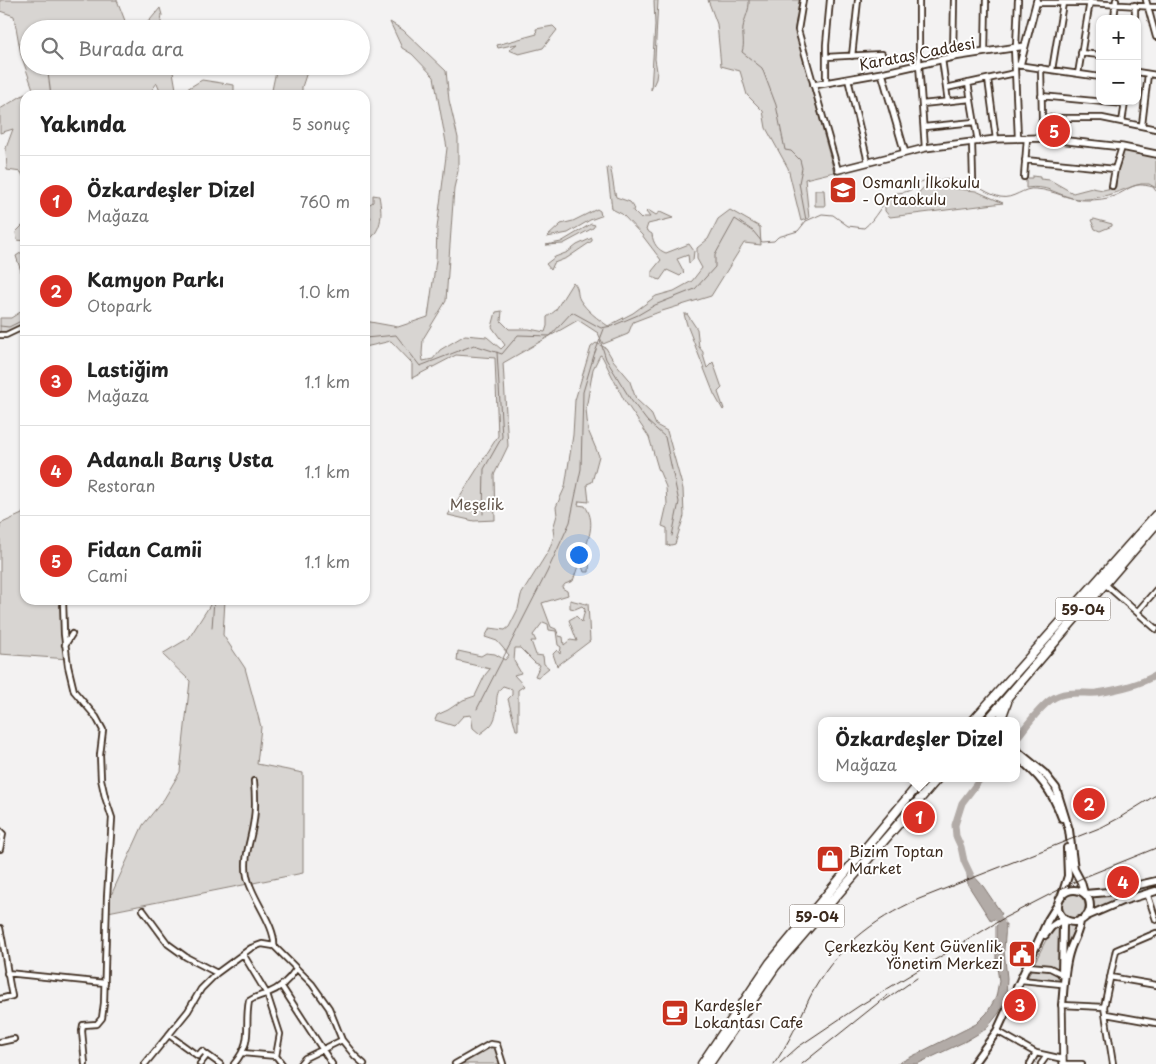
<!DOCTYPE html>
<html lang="tr">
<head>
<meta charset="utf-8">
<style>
	:root { --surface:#fff; --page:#f2f2f2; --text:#222; --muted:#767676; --line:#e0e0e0; --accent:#d93025 }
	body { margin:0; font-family:"Playpen Sans",sans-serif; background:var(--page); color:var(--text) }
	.controls { position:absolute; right:15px; top:15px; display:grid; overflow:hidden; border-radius:10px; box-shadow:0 1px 4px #0004 }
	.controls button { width:45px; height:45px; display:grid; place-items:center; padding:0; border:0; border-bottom:1px solid var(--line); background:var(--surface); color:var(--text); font:25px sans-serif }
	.you { position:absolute; left:578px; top:554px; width:18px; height:18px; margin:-12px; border:4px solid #fff; border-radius:50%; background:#1a73e8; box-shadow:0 0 0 8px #1a73e833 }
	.badge { display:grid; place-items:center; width:32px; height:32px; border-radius:50%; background:var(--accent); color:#fff; font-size:16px; font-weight:700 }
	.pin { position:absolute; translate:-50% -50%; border:2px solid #fff; box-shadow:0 1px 5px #0006 }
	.popup { position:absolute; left:818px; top:717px; width:202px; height:65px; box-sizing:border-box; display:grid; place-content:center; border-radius:10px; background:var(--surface); filter:drop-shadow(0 1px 4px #0005); font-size:16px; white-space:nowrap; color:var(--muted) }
	.popup b { font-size:19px; color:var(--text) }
	.popup::after { content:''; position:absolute; left:50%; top:100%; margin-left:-10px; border:10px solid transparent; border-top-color:var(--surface) }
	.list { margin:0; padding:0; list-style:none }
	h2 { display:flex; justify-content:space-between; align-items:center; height:65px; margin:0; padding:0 20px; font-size:21px }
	h2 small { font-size:16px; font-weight:400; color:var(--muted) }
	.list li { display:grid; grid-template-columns:32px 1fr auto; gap:15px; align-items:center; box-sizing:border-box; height:90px; padding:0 20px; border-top:1px solid var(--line) }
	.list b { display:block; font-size:19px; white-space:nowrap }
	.list p { margin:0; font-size:16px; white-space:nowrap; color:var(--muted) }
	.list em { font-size:16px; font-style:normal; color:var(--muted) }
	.icon { flex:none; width:28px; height:28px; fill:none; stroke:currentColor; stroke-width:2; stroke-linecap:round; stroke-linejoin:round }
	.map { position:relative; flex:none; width:1156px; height:1064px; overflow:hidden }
	.search { position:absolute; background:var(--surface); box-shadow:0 1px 4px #0004; left:20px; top:20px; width:350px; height:55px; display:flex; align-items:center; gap:12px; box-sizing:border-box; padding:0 18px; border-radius:28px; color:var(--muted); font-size:19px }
	.panel { position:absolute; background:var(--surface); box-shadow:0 1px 4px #0004; left:20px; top:90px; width:350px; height:515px; border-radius:15px }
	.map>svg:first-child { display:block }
	.green { fill:#d8d5d2; stroke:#8a8078 }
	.water { fill:#b2aba7; stroke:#827770 }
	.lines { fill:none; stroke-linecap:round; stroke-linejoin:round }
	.stream { stroke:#827770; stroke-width:1 }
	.river { stroke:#b2aba7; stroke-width:7 }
	.minor-casing { stroke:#3b2a1e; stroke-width:8 }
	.tertiary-casing { stroke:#3b2a1e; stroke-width:9 }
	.secondary-casing { stroke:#3b2a1e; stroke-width:10 }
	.primary-casing { stroke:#3b2a1e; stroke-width:11 }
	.minor { stroke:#fff; stroke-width:4.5 }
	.tertiary { stroke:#fff; stroke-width:5.5 }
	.secondary { stroke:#fff; stroke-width:6 }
	.primary { stroke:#fff; stroke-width:8 }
	.rail { stroke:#3b2a1e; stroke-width:1 }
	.labels { text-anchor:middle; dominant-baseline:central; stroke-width:4; stroke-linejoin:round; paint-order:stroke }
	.shield { fill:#fff; stroke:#766a62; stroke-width:1 }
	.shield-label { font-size:14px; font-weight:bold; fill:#3b2a1e }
	.street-label { font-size:15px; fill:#3b2a1e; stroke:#fff }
	.poi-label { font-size:15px; fill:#3b2a1e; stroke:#fff; text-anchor:start }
	.park-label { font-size:15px; fill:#62554b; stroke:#fff }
</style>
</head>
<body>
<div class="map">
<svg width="1156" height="1064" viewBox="0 0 1156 1064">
	<rect width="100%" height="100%" fill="#f3f2f2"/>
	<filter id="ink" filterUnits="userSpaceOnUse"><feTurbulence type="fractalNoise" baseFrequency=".02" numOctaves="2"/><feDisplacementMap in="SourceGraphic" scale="10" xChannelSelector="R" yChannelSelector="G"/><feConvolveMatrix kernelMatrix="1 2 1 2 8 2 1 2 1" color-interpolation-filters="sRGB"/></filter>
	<g filter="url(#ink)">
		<path class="green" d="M0,0H117L127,26L133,29H29V66H172L177,95L202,80L234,85V95H162L157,83L148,95H25V180L21,172L7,170L6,148L13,129L0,133V109L33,89L21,55L14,16L0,11Z
			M654,0H658L655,59L657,71L656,79L651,90L655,25Z
			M708,0H800L795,27L834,172L805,179L809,218L801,221L788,168L766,128L763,111L747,95L740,71L721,66L717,24Z
			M160,8L162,15L160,29H139L150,20Z
			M390,22L403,30L446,71L449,100L458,138V171L454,188L446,301L423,339L422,354L423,361L433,359L440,350L465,335L487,337L501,349L505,345L492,327L496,312L502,311L501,321L509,329H529L545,332L547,326V317L555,311L573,282C580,289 576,293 580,300C587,311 598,319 608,326L633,313L656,296L674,291L692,281L702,268L697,259V248L708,239L718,219L730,210L760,227L761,245L744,243L711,296L659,312L633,322L628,334L603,344L598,333L578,320L503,363L508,446L494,475L495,520L474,521L448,515L498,436L495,358L456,355L412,378V363L391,341L365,347V321L398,327L428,317L436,260L437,228L447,148L434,77L412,54L402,48Z
			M553,26L557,30L543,48L519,54L509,50L517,44L498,48L497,45L537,34L536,29Z
			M277,66H309L302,87V95H271Z
			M1123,149L1156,155V188L1149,184H1141C1119,190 1096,203 1072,198C1053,193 1048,185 1026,188V178H1032V176L1040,177V179L1050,180L1073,193L1092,188L1103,190L1116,187L1118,165Z
			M610,167C613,177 613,187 616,197L630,202L634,207L633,211L641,219L643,217H650L646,212L648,210L656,215L660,212L673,218L648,224L646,230L652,234C653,244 658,250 666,253L689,244L694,251L693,260L689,263L688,255L677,259L684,272L680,276L667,270L660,280L652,277V271L661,260L642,235L622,214L612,209L607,168Z
			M927,184L933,186L976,191L1003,203L890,217L885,211V205L892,198L902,204L907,205Z
			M815,190H824L825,206H815Z
			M373,195L379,196C383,217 382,230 365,244V222L371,218L370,216L365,217V207L373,202Z
			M597,209L600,211L601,216L590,220L568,233L547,237L561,224L573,221Z
			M1094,219L1112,224V226L1100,231L1095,229L1091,220Z
			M25,223V241L17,240L16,232Z
			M591,224L595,225L593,228L563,244L546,245L561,242Z
			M592,238V241L567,258L554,263L551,270L546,264L555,257L568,252L577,245Z
			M25,250V277H23L16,256Z
			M25,309V326L0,335V318H11Z
			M684,314H687L697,329L699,347L703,352V355L707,368L713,362L722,388L718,392L724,409L723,410L714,394L687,325Z
			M596,343L606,348L613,360L629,379L636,399L651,413L656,425L667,431L683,489L684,516L675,544L667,546V528L662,526L667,504L666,487L658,468L649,437L624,400L602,356L600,355L593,369L586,409L588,430L599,456L592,482L587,484L589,502L579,501L578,505L585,506C595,520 590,534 585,550L590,554L589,572H584L580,560L573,581L565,584L562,588L567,591L568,595L542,603L551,627L556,629L559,636L563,637L564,645L570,640L577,641L569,620L576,616L582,622L585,609L582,606L575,609L570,608V600L586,604L588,603L590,641L557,666L553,654L557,650L560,654L561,647L558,645L556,631L549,630L548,624L543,622L533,635L536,641H531L536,655L543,656L544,664L549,668L538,677L535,676L540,665L535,663L520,648H515L514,661L521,673L514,675L524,686L518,690V730H516L508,699L512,695V689L503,686C492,695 500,708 494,720C492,726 485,730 480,734L473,728L471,715L463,716L454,726L435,720L437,715L448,710L463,700L475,696L485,675L490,669L457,661L458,651L481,656L486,653L495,654L505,660L509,655L497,641L485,637L490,628L505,630L509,627L518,609L521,595L549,550L554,536L553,529L557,515L556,507L565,487L573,435L575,400L591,347Z
			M25,509V600H66L69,659L0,654V524L22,514Z
			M206,600H225L223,635L245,668L261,727L257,764L303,773V873L103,913L143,825L164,799L180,772L190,681L162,654L189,638L210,605Z
			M1156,885V888L1092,911L1093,903L1091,897H1099Z
			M1061 906a12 12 0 1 1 24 0a12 12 0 1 1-24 0Z
			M1066,923L1079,924L1066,951Z
			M1059,924L1061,925L1059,970L1048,965L1034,964L1051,930Z
			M1048,969L1059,976V982L1027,979L1031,970Z
			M491,1045L498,1053L501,1064H458Z"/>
		<path class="water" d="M970,872L983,886L1002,914L991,921L968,885L967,874Z
			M1000,923L1006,924L1004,950L1007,978L1006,998L999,1013L986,1029L966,1041L917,1064H897L976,1024L987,1013L996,997L999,981L996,960V926Z"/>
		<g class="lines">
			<path class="stream" d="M749,0C750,11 744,18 743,28C742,37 745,43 742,52L762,68L776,105L785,150L791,151L800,160L802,168L799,183L806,220
				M47,66L51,95
				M0,326L9,327L25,319
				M365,338L396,335L420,366L474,345L502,354L518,335L550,336L572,312L601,328L612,326L638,315L655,305L695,289L715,267V255L735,219L753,231L762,242L774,241L778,237L798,231L806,221L822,214L833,215L848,226L864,228C876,219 881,203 894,194C898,192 904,193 908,191C914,189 917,182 924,181C937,178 964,179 976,186C984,190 991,195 1000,197C1014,200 1023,187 1036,189C1054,190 1070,201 1088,200C1096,200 1107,199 1114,196C1132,189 1131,181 1153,187L1156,191
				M600,340L606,359L631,400L647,421L665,437L679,502L672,536
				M483,514L484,469L502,437L497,352
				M212,628L214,600
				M477,709L547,572L570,522L581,469L583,392L594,355L604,329"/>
			<path class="river" d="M1016,739C1026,727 1039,707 1052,699C1065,690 1083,694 1097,693C1117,690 1139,685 1156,675
				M973,880L964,861L961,847L956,836L955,825L962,803L981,778
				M993,910L1001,922L1002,931"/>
			<g class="minor-casing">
				<path id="minor" d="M803,0L798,30L838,170
					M919,0V64L925,148
					M1146,0L1156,37
					M1036,3H1089L1156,7
					M1114,19L1116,0
					M1135,19V5
					M1014,47L1018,138
					M1016,47L1018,0
					M985,52L986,0
					M1081,53L1100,55
					M852,56L858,0
					M826,57L882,54
					M953,57L954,0
					M942,59L948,102
					M1017,65L1100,77
					M1052,70L1063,3
					M1137,72L1156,75
					M1078,74L1090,1
					M848,79L868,162
					M988,79L996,139
					M826,83V45L830,0
					M968,83L978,142
					M946,88L1015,73
					M1041,96L1125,104
					M922,104L970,99
					M1042,118H1102L1156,129
					M1122,122L1125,103
					M1142,125L1148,74
					M924,127L974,122
					M1040,138L1042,118L1041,68
					M972,143L973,179
					M1025,160L1115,169
					M1024,177L1027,138
					M1112,186L1115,169L1122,147
					M0,335H6L25,326
					M24,454L25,463
					M1105,584L1156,629
					M63,600L64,634L68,666L74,691L96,717L103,730L100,755L101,779L105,797L112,818L107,897L104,1003L102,1018L97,1024L83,1025L82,1031L85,1064
					M1137,612L1156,590
					M65,645L72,634
					M254,781C255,793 256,807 254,819C252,838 243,856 247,876C251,897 276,926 274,946
					M0,831L3,834L0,849
					M1147,893L1156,920
					M143,910L168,944L186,957L217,973
					M0,928C5,951 7,973 12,996L0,999
					M243,954L267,994L280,1034L276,1056L282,1064
					M1028,966L1050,968L1062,974
					M7,973L105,983
					M1110,977L1156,985
					M1021,980L1061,984
					M282,987L332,1064
					M1062,1005L1104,1007
					M1106,1014L1156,1023
					M997,1031L1036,1053L1063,1059
					M169,1035L198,1056L202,1051L220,1064
					M0,1042L14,1039
					M243,1053L276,1056
					M145,1064L188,1011L201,989L217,973L251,948L262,944L274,946L312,984L329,1008L342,1040L355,1056L364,1064
					M200,1064L207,1055
					M234,1064C254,1040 244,1028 249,1001C256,996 261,996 268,993C281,988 289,980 296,969
					M300,1064L305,1058L342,1040
					M455,1064L490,1044L497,1045L503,1064
					M1030,1064L1036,1053
					M1041,1064L1046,1057
					M1063,1064H1082
					M1113,1064L1104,1007L1116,950L1156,933"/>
			</g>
			<g class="tertiary-casing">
				<path id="tertiary" d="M1020,65L1037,0
					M882,73L905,153
					M814,85L882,73L953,57L1025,46
					M838,170L925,148L996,139L1040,138L1122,147L1156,154
					M1062,1005L1063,1064"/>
			</g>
			<g class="secondary-casing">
				<path id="secondary" d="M1016,750L1044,773L1056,788L1069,830L1074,869L1081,882L1084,893
					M1016,756C1039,775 1052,790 1062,818
					M1058 906a16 16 0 1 1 32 0a16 16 0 1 1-32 0Z
					M1085,894L1108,892L1156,881
					M1062,895L1068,876L1067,848
					M1085,917L1122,901L1156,891
					M1045,935L1051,927L1064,918
					M1062,975L1063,925L1065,919
					M1062,1005C1064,987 1064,967 1070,950C1073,940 1080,931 1080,920
					M973,1064L997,1031L1048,920L1058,904"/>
			</g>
			<g class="primary-casing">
				<path id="primary" d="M973,721L1156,515
					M987,721L1156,524
					M1000,721L1007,702
					M702,1064L770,963L924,778
					M709,1064L775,967L938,778"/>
			</g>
			<use href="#minor" class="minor"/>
			<use href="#tertiary" class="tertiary"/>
			<use href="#secondary" class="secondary"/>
			<use href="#primary" class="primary"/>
			<path class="rail" d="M884,1001L917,978
				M780,1063L798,1047L859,1006L1004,918L1082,878L1156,848
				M774,1064C789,1043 799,1020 810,997C834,950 872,920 919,899L1102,827L1119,818L1156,795
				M802,1064L888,995"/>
		</g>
	</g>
	<defs>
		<g id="school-square" transform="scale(1.4375)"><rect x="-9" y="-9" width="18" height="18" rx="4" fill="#c8321e" stroke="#fff"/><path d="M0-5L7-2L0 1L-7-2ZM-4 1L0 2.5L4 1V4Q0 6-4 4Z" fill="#fff"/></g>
		<g id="shop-square" transform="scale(1.4375)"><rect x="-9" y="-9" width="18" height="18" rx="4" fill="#c8321e" stroke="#fff"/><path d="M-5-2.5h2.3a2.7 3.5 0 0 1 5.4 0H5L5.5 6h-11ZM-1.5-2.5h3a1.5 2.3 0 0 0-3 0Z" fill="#fff"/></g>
		<g id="civic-square" transform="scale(1.4375)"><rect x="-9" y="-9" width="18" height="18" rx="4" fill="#c8321e" stroke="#fff"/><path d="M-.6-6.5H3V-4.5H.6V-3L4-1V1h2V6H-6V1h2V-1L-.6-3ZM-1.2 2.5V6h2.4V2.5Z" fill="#fff"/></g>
		<g id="cafe-square" transform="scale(1.4375)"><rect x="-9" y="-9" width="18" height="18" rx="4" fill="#c8321e" stroke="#fff"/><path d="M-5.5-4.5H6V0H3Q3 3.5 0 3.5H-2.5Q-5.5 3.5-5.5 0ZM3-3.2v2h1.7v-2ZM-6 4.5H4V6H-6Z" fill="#fff"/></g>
	</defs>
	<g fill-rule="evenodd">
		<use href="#school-square" x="843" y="190"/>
		<use href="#shop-square" x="830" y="859"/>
		<use href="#civic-square" x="1022" y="954"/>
		<use href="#cafe-square" x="675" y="1013"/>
	</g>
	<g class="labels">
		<g class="shield">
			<rect x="1055.5" y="597.5" width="55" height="23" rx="4"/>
			<rect x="789.5" y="904.5" width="55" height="23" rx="4"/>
		</g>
		<g class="shield-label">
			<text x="1083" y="609">59-04</text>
			<text x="817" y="916">59-04</text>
		</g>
		<g class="street-label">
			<text transform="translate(917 53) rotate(-11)">Karataş Caddesi</text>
		</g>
		<g class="poi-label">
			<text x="862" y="181">Osmanlı İlkokulu<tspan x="862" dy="17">- Ortaokulu</tspan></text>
			<text x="849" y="850">Bizim Toptan<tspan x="849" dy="17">Market</tspan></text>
			<text x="1003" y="945" text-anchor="end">Çerkezköy Kent Güvenlik<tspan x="1003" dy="17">Yönetim Merkezi</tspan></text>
			<text x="694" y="1004">Kardeşler<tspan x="694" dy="17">Lokantası Cafe</tspan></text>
		</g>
		<g class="park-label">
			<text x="477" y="503">Meşelik</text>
		</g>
	</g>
</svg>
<div class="controls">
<button>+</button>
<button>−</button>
</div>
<div class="you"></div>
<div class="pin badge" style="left:919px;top:817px">1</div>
<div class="popup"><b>Özkardeşler Dizel</b>Mağaza</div>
<div class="pin badge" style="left:1089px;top:804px">2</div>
<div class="pin badge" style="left:1020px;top:1005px">3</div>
<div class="pin badge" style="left:1123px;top:882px">4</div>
<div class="pin badge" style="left:1054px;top:131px">5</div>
<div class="search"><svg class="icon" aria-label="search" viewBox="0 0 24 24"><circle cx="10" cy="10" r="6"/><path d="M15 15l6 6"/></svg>Burada ara</div>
<section class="panel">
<h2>Yakında<small>5 sonuç</small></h2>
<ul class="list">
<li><span class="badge">1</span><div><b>Özkardeşler Dizel</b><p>Mağaza</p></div><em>760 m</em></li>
<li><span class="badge">2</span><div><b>Kamyon Parkı</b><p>Otopark</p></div><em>1.0 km</em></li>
<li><span class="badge">3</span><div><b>Lastiğim</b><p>Mağaza</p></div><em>1.1 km</em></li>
<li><span class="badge">4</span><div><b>Adanalı Barış Usta</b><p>Restoran</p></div><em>1.1 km</em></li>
<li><span class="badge">5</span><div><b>Fidan Camii</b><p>Cami</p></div><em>1.1 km</em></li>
</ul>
</section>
</div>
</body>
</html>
